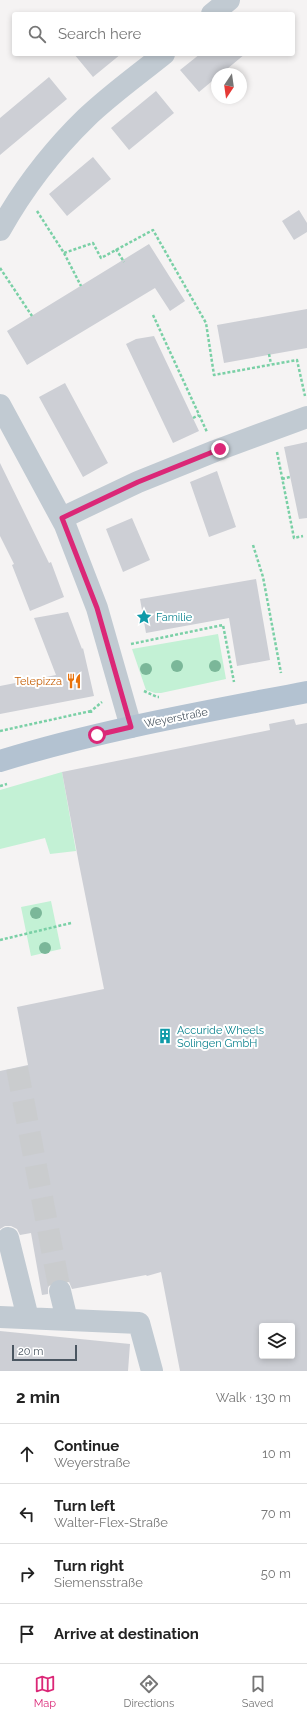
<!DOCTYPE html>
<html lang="en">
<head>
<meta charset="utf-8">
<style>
	:root { --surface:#fff; --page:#f2f2f2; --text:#222; --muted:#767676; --line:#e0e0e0; --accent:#db2777 }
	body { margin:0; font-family:Raleway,sans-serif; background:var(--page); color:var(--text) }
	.controls { position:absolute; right:12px; bottom:12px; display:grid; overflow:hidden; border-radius:4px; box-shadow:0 2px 6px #0003 }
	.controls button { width:36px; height:36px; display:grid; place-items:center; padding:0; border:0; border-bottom:1px solid var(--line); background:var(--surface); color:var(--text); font:20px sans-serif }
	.compass { position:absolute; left:211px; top:68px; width:36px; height:36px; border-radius:50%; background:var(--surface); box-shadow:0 2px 6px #0003; rotate:193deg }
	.scale { position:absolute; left:12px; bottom:10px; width:65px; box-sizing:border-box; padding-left:4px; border:2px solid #4a5661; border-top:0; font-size:11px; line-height:14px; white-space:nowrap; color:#4a5661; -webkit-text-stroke:3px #fff; paint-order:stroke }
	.stop { position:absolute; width:12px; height:12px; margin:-9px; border:3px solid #db2777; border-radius:50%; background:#fff }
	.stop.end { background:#db2777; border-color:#fff; box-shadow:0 1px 4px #0008 }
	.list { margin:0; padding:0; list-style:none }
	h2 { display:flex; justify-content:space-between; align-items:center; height:52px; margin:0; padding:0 16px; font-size:17px }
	h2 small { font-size:13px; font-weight:400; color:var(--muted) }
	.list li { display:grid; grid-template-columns:26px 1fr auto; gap:12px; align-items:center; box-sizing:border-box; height:60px; padding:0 16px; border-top:1px solid var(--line) }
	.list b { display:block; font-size:15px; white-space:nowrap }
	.list p { margin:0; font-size:13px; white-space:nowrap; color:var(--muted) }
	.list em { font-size:13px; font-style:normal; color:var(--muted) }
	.icon { flex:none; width:22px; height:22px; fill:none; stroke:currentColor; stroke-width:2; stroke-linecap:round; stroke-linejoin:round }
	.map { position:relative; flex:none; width:307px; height:1371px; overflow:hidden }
	.search { position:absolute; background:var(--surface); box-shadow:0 2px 6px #0003; left:12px; right:12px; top:12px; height:44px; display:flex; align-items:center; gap:10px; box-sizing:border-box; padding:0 14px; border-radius:4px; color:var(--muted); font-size:15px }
	.sheet { height:292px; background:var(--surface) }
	nav { display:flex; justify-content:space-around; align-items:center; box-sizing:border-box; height:56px; border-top:1px solid var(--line); background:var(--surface); font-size:11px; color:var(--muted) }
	nav a { display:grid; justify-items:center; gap:2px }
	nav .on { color:var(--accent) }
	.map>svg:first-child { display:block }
	.green { fill:#c3f1d5 }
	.building { fill:#cdcfd5; fill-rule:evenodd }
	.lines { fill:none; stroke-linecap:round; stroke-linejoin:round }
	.minor-tunnel { stroke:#caccce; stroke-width:22; stroke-dasharray:22 11; stroke-linecap:butt }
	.path { stroke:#7ad0a6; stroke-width:2.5; stroke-dasharray:3 2; stroke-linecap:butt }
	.minor { stroke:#c1cad2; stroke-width:22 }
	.major { stroke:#b3c2d1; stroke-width:22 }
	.tree { fill:#7bb799 }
	.route { stroke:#db2777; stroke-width:5 }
	.labels { text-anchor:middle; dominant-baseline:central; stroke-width:4; stroke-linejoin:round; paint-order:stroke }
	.culture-label { font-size:11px; fill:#0d838f; stroke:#fff; text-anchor:start }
	.food-label { font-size:11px; fill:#c56008; stroke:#fff; text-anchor:end }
	.street-label { font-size:11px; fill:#4a5661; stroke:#fff }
</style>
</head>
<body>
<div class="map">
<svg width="307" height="1371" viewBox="0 0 307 1371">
	<rect width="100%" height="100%" fill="#f5f3f3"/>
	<path class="green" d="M218,634L226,679L161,693H155L146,690L132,649Z
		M62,772L76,851L50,854L45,838L0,849V790Z
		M51,901L61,949L31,956L21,907Z"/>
	<path class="building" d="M74,54H121L93,77Z
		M200,54H245L221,74H217V77L199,92L180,70Z
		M49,77L67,99L0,155V118Z
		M156,91L174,113L129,150L111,128Z
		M93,157L111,179L67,216L49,194Z
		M299,210L307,223V232L294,240L282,221Z
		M149,244L185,301L170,311L155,288L27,365L7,331Z
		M307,309V348L224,363L217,325Z
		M154,336L199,431L173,443L126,344L136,339Z
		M65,383L108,463L83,477L39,397Z
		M307,442V518L299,519L284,447Z
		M0,463L49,563L51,562L64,597L30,611L12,565L14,564L0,536Z
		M217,471L236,527L209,537L190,482Z
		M132,518L150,560L123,572L106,529Z
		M256,579L270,660L237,666L229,618L146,633L140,599Z
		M68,612L82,649L83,648L94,696L0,714V686L56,675L34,618Z
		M294,719L296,725L307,723V1371H180L161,1272L147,1276L146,1275L72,1289L69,1282L63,1279H57L51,1282L48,1288V1294L42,1295L31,1233L20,1235L17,1229L11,1226H5L0,1229V1071L28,1065L17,1007L104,989L79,864L62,772L270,730L269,724ZM262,1326H292V1356H262Z
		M0,1331L130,1344L128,1371H0Z"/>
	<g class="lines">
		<path class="minor-tunnel" d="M17,1068L60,1291"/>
		<path class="path" d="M37,211L64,253L81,286
			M116,249L124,262
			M64,253L93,243L101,258L153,230L206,323L214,375L297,360L305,396
			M0,268L32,316
			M153,315L207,432
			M269,354L271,364
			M193,418L199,415
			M277,452L294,538L303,536
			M282,479L290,477
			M253,545L263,577L281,673
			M131,644L223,625L234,682
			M144,691L157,697H159
			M91,713V711L102,702
			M0,731L91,711
			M0,786L7,784
			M0,940L71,923"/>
		<path class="minor" d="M212,14L229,0
			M0,230C23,189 52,151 86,118C110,95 138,75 164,54
			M0,405L65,525L97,608L131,727
			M62,518L138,482L215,451L307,417
			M8,1238L28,1318
			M60,1291L67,1320
			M0,1317L139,1323L152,1371"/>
		<path class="major" d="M0,761C100,730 204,712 307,692"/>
	</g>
	<g class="tree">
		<circle cx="177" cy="666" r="6"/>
		<circle cx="215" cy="666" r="6"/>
		<circle cx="146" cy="669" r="6"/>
		<circle cx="36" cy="913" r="6"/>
		<circle cx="45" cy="948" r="6"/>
	</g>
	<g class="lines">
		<path class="route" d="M97,735L131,727L97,608L62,518L138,482L220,449"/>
	</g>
	<defs>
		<g id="sight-bare" transform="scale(1.2)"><path d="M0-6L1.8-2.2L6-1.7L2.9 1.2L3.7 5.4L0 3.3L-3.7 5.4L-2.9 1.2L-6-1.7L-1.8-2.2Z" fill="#0f9aa8" stroke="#fff" stroke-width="2.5" paint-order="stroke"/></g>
		<g id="restaurant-bare" transform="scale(1.2)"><path d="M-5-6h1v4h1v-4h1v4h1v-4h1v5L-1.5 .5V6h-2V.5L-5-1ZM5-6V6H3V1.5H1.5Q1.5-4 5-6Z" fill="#e8710a" stroke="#fff" stroke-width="2.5" paint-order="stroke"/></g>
		<g id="building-bare" transform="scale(1.2)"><path d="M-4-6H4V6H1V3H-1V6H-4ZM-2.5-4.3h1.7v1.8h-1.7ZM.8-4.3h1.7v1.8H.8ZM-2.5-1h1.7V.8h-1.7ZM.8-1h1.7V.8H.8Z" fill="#0f9aa8" stroke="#fff" stroke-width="2.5" paint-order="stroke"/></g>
	</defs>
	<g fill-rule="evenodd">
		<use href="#sight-bare" x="144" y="617"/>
		<use href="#restaurant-bare" x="74" y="681"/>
		<use href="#building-bare" x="165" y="1036"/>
	</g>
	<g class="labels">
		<g class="culture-label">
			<text x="156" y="617">Familie</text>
			<text x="177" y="1030">Accuride Wheels<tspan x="177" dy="13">Solingen GmbH</tspan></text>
		</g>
		<g class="food-label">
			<text x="62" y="681">Telepizza</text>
		</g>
		<g class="street-label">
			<text transform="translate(176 718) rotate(-11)">Weyerstraße</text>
		</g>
	</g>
</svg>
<div class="controls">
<button><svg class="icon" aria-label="layers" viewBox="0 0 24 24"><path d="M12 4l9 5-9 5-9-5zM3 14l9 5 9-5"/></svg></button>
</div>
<svg class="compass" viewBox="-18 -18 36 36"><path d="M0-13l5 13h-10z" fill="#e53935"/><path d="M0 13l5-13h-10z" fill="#767676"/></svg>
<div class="scale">20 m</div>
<div class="stop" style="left:97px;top:735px"></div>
<div class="stop end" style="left:220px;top:449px"></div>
<div class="search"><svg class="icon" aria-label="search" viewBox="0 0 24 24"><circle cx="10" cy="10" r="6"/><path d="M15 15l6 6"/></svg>Search here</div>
</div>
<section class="sheet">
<h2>2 min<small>Walk · 130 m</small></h2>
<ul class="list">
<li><svg class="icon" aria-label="ahead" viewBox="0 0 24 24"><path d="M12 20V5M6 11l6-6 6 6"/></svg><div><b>Continue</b><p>Weyerstraße</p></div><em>10 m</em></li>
<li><svg class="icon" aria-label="left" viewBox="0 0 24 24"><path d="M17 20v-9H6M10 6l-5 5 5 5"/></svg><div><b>Turn left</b><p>Walter-Flex-Straße</p></div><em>70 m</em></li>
<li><svg class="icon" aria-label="right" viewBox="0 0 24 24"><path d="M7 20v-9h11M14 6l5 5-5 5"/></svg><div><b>Turn right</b><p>Siemensstraße</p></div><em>50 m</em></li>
<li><svg class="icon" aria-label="arrive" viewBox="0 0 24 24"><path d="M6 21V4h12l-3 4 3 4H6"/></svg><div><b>Arrive at destination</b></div></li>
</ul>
</section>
<nav>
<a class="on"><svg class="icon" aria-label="map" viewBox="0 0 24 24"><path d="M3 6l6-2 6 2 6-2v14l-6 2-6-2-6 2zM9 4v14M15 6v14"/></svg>Map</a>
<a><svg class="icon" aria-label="directions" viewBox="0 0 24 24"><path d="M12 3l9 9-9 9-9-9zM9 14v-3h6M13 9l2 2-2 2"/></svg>Directions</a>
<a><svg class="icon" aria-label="saved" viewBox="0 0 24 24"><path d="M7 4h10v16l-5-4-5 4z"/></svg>Saved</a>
</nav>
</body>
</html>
